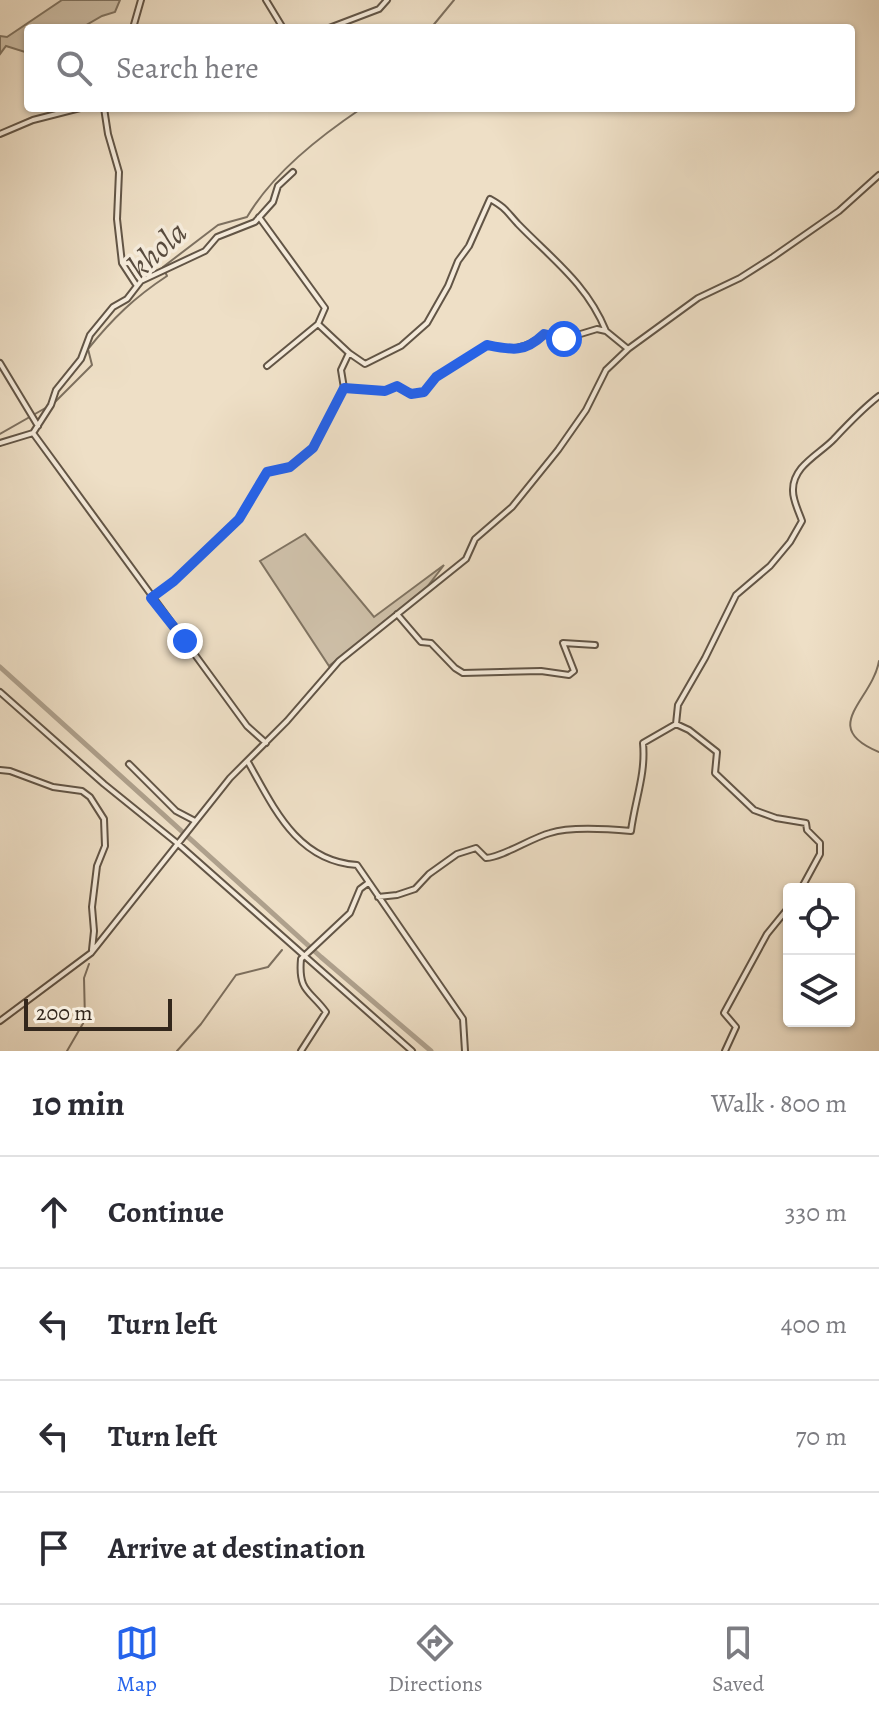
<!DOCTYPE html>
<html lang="en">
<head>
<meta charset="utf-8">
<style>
	:root { --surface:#fff; --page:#f7f7f7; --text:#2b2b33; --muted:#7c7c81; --line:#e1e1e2; --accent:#2563eb }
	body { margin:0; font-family:Alegreya,serif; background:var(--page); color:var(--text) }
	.controls { position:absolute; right:24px; bottom:24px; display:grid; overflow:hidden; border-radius:8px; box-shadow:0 2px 6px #0004 }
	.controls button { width:72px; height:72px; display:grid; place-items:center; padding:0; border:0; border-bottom:2px solid var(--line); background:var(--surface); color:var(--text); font:40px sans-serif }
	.scale { position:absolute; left:24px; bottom:20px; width:148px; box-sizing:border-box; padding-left:8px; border:4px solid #33271c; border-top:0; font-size:22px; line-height:28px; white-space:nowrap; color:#33271c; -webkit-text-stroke:6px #f4eada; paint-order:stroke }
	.stop { position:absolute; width:24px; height:24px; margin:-18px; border:6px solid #2563eb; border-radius:50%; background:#fff }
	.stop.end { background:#2563eb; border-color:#fff; box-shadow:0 2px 8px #0008 }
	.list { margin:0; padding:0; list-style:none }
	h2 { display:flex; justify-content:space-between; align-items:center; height:104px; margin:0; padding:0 32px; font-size:34px }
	h2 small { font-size:26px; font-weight:400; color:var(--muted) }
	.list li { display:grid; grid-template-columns:52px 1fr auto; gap:24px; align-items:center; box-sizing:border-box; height:112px; padding:0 32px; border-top:2px solid var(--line) }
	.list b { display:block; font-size:30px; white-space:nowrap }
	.list em { font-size:26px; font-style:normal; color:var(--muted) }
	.icon { flex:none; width:44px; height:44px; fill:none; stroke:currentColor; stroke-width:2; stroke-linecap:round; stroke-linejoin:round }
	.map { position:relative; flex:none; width:879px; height:1051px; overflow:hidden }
	.search { position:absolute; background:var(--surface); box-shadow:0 2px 6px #0004; left:24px; right:24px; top:24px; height:88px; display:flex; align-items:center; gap:20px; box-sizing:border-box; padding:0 28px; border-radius:8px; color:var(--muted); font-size:30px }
	.sheet { height:552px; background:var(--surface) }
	nav { display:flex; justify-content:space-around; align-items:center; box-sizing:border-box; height:112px; border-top:2px solid var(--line); background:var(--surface); font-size:22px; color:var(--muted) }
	nav a { display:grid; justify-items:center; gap:4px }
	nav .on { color:var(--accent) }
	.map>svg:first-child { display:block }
	.green { fill:#cec0a9; stroke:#807462; stroke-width:2 }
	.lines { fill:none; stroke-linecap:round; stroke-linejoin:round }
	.stream { stroke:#7d705f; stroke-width:2 }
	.canal { stroke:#aea08c; stroke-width:5 }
	.street-casing { stroke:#625546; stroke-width:8 }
	.street { stroke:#f4eada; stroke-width:4 }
	.route { stroke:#2563eb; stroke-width:10 }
	.labels { text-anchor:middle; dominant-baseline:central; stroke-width:7; stroke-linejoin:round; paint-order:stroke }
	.water-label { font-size:32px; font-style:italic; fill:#584b3e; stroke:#f4eada }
</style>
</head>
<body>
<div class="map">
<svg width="879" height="1051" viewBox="0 0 879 1051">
	<rect width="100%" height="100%" fill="#eedfc6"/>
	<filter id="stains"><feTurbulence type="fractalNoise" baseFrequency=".0025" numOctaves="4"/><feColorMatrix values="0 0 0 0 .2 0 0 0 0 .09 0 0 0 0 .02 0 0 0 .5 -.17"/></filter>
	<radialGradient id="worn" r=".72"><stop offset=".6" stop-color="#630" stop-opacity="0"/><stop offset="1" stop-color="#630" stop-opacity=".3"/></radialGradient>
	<path class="green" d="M62,0H120L115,12L102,16L81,28H28V53L6,46L0,54V36L7,37Z
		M305,534L374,617L444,565L427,587L329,666L260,561Z"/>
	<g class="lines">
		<path class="stream" d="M431,28L454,0
			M54,403L92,365L88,349C113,318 135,297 167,276L163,267L218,225L247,217C273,173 319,137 362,108
			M0,434L49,406
			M879,661C872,701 818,727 879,752
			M67,1051L85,1020L84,978L89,964
			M177,1051L201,1024L236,975L268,967L282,950"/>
		<path class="canal" d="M0,667L321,957L431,1051"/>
		<g class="street-casing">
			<path id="street" d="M266,0L283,28
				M133,28L141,0
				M329,28L379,9L387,0
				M104,108L108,134L119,172L117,219L122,263L137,286L127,299L113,307L90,335L81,359L56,390L51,405L33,433L247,726L266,743
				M0,134L33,120L80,108
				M259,217L325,308L318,324L349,353L341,370L344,388
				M137,286L141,281L205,251L217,237L255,222L273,202L278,186L293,172
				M349,353L365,364L401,346L427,323L448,286L458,261L469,246L490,199C506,208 506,211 518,224C552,259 587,284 606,331
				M0,363L38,426
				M267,366L318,324
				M0,443L33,433
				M151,598L174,581L239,519L267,472L290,467L313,448L344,388L385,391L397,386L411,394L424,392L436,377L487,345C510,350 525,351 544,334L564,339L597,329L606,331L628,349
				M397,614L421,642L431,643L455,668L463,673L541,671L569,675L574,671L563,643L595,645
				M0,692L104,784L177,843L412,1051
				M676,724L689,730L717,752L715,773L754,810L776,818L806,823L807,830L820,843V854L801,889
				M248,762C274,808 297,861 357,865L463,1019L465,1051
				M129,764L176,811L195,821
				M0,770L10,771L53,787L82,791L90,797L104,819L105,846L97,866L92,907L94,931L92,950
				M378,897L397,895L415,889L429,874L457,854L476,848L486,858C503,857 531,838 550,833C571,826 609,829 631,831C635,800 646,774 643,743L676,724L678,705L705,658L736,595L770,566L790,542L802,521C799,512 793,501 793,491C792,466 820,454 834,439C849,423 862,409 879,396
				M0,1021L91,953L230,778L287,721L339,661L466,559L475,539L512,507L558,450L586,410L606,370L628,349L698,298L740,278L773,257L839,211L879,175
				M301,1051L326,1012C310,990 298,992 301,959L350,913L360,889L368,883
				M725,1051L736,1027L724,1013L767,934L789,907"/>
		</g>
		<use href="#street" class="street"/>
	</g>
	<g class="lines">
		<path class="route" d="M185,641L151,598L174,581L239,519L267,472L290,467L313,448L344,388L385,391L397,386L411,394L424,392L436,377L487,345C512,350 524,353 544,334L564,339"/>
	</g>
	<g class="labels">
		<g class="water-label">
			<text transform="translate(157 249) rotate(-42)">khola</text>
		</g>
	</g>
	<rect width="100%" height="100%" filter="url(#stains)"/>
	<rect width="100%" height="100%" fill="url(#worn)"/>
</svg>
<div class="controls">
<button><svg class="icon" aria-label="locate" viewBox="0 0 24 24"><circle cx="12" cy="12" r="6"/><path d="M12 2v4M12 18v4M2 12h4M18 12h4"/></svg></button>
<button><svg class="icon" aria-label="layers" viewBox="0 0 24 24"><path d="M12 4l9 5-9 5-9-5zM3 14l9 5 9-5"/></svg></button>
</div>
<div class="scale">200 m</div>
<div class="stop" style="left:564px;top:339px"></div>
<div class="stop end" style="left:185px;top:641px"></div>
<div class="search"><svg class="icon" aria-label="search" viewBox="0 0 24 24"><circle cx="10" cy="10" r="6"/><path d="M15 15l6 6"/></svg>Search here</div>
</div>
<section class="sheet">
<h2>10 min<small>Walk · 800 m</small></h2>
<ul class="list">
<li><svg class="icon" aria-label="ahead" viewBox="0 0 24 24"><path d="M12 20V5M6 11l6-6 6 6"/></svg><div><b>Continue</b></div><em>330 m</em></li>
<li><svg class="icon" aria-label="left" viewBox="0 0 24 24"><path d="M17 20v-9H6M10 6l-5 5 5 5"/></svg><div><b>Turn left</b></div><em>400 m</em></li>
<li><svg class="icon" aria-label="left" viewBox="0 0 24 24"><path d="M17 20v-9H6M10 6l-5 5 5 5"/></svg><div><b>Turn left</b></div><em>70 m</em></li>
<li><svg class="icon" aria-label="arrive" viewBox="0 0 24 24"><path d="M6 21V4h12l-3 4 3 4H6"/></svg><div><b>Arrive at destination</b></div></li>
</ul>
</section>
<nav>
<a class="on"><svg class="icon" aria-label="map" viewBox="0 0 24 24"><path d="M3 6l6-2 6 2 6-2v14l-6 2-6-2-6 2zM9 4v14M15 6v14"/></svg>Map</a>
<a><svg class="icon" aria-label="directions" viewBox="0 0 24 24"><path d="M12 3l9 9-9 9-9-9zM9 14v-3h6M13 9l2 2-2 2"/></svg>Directions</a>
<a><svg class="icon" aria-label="saved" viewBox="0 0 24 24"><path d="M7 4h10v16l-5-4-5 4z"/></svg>Saved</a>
</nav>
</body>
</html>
